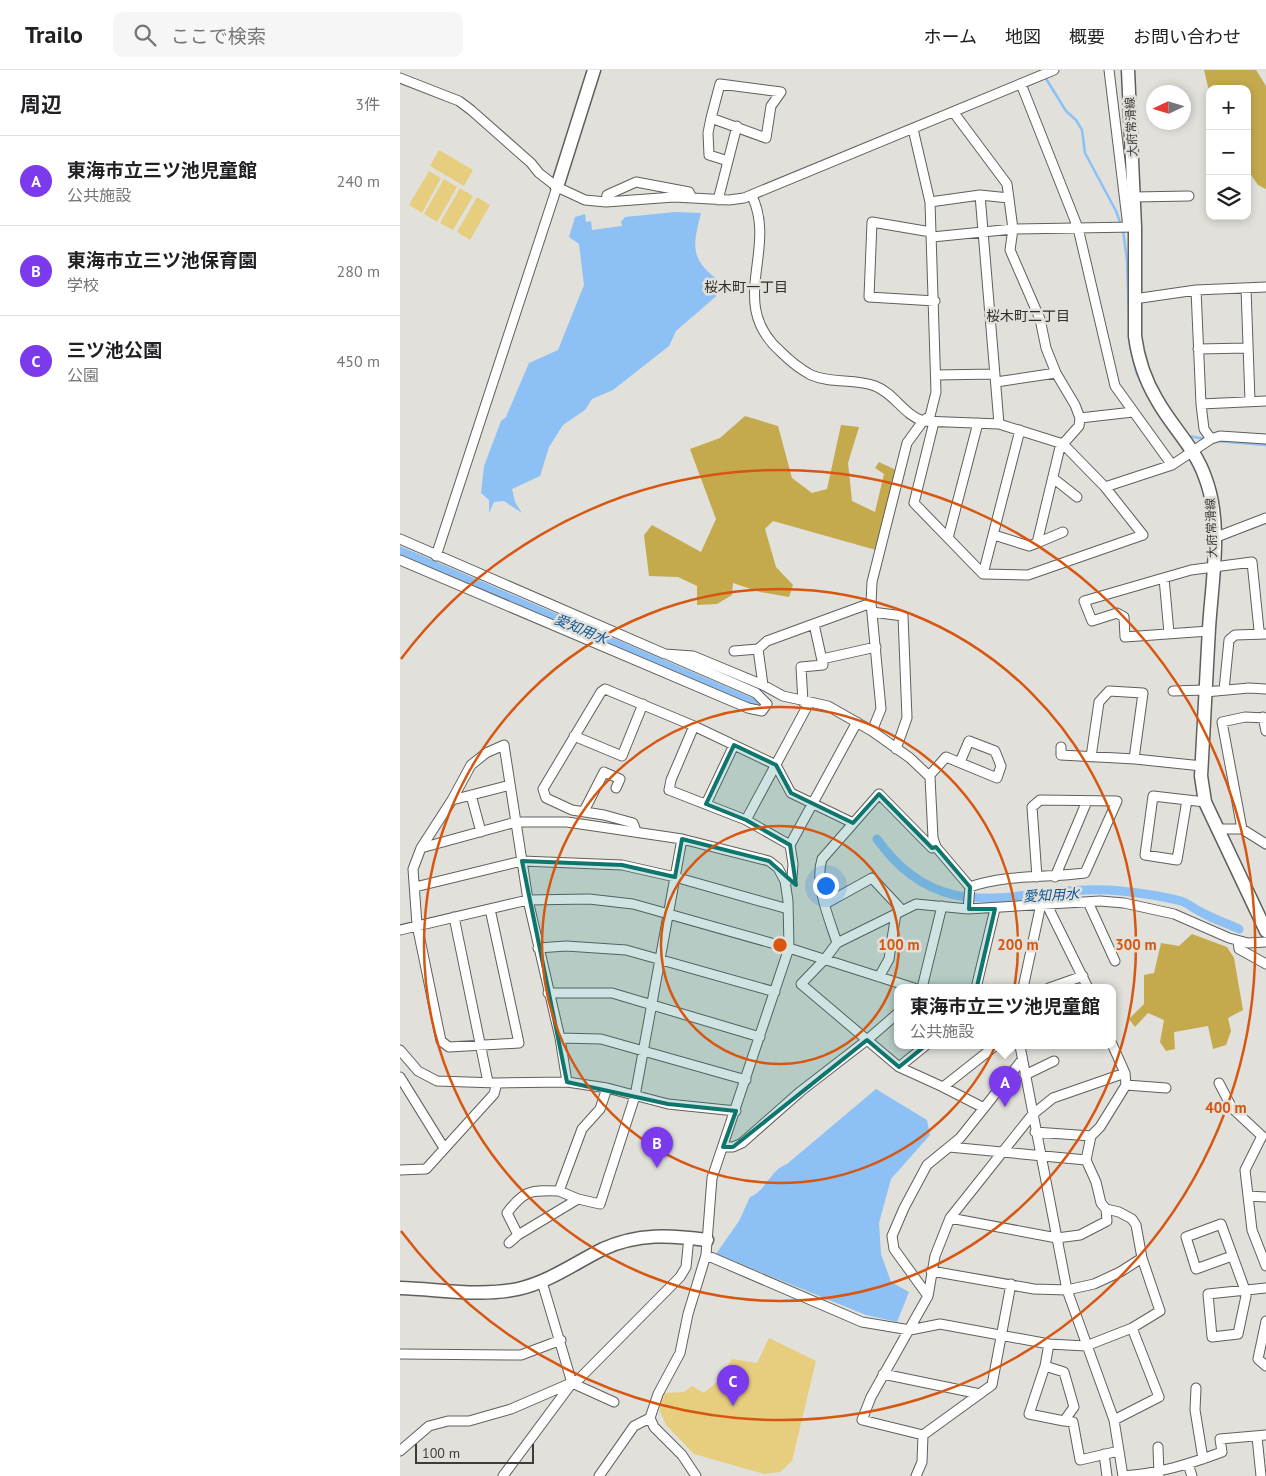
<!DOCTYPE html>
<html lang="ja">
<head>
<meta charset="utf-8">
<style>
	:root { --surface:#fff; --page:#f6f6f6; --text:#202124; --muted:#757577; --line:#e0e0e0; --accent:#7c3aed }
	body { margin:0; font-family:"PT Sans","Noto Sans JP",sans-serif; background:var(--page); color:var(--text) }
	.controls { position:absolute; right:15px; top:15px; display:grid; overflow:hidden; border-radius:10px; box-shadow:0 2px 8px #0003 }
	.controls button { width:45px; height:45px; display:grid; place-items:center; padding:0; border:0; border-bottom:1px solid var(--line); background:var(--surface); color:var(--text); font:25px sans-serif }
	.compass { position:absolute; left:746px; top:15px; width:45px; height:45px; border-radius:50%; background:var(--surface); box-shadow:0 2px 8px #0003; rotate:266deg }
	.scale { position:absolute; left:15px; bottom:12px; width:119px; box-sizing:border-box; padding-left:5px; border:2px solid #3c3b39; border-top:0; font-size:14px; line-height:18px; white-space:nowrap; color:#3c3b39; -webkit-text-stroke:4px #e1e0db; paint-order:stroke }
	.you { position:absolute; left:425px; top:815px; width:18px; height:18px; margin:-12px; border:4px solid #fff; border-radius:50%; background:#1a73e8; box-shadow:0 0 0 8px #1a73e833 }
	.badge { display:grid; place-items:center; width:32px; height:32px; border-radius:50%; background:var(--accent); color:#fff; font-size:16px; font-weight:700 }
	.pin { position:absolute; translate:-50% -41px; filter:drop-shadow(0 1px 2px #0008) }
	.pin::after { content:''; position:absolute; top:26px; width:18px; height:15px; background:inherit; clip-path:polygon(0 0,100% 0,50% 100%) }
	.popup { position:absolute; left:494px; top:914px; width:222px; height:65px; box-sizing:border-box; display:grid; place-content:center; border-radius:10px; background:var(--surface); filter:drop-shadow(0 1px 4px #0005); font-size:16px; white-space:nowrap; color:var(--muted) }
	.popup b { font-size:19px; color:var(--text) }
	.popup::after { content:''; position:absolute; left:50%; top:100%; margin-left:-10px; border:10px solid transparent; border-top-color:var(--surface) }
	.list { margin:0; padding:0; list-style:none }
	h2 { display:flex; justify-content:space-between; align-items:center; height:65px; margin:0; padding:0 20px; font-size:21px }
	h2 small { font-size:16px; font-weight:400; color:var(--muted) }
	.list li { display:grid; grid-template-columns:32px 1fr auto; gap:15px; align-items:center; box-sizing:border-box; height:90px; padding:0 20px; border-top:1px solid var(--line) }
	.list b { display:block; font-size:19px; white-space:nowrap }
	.list p { margin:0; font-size:16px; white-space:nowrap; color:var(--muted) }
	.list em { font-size:16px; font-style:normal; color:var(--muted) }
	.icon { flex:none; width:28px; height:28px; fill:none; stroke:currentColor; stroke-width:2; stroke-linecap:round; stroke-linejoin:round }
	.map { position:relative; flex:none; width:866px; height:1406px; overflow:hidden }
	header { display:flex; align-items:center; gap:30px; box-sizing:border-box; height:70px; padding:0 25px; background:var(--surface); border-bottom:1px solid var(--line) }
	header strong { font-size:24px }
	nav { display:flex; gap:28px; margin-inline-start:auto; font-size:18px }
	.search { width:350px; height:45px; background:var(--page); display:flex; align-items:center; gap:12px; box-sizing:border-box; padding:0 18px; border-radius:10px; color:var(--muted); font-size:19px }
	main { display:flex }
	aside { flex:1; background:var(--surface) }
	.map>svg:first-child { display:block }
	.green { fill:#e7ce7e }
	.forest { fill:#c4a94d }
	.water { fill:#8dc1f5 }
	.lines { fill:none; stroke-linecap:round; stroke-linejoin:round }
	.stream { stroke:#8dc1f5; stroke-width:2.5 }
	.canal { stroke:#8dc1f5; stroke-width:9 }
	.street-casing { stroke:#605f5b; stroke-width:11 }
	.secondary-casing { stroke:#605f5b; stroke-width:15 }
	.street { stroke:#fff; stroke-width:9 }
	.secondary { stroke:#fff; stroke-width:12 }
	.marked { fill:#0f766e; fill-opacity:0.2; stroke:#0f766e; stroke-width:4; stroke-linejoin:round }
	.ring { fill:none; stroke:#d75610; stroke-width:2.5 }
	.labels { text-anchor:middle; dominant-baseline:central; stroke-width:5; stroke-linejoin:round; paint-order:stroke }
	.street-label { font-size:12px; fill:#3c3b39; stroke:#e1e0db }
	.neighbourhood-label { font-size:14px; fill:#2f2e2b; stroke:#e1e0db }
	.water-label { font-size:14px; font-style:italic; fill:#0f5792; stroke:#e1e0db }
	.centre { fill:#d75610; stroke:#e1e0db; stroke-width:2.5 }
	.ring-label { font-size:15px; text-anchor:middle; font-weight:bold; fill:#d75610; stroke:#e1e0db; stroke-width:5; stroke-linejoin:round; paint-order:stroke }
</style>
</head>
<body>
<header>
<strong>Trailo</strong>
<div class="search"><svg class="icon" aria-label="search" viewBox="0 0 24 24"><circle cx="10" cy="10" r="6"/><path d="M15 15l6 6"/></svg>ここで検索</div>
<nav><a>ホーム</a><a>地図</a><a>概要</a><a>お問い合わせ</a></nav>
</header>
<main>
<aside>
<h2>周辺<small>3件</small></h2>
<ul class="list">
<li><span class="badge">A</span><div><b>東海市立三ツ池児童館</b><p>公共施設</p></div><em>240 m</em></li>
<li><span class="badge">B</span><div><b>東海市立三ツ池保育園</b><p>学校</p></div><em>280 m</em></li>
<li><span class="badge">C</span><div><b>三ツ池公園</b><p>公園</p></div><em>450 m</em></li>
</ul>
</aside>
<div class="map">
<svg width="866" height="1406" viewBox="0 0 866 1406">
	<rect width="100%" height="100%" fill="#e1e0db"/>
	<path class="green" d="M39,80L73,100L64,116L30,96Z
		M29,101L41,108L22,143L9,135Z
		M44,109L57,117L37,152L24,144Z
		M60,118L73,126L53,160L40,153Z
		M77,127L90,135L70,170L57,162Z
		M369,1268L416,1291L392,1391L380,1402L364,1404L294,1384L266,1355L260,1341V1331L263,1323L284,1322L292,1316L304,1323L320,1309L332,1289L357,1293Z"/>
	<path class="forest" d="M804,0H856L866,16V119L858,115L847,99V19H810V25Z
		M345,346L378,356L392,408L412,423L427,419L441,355L459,357L448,393L452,431L475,442L484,404L475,398L479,392L496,400L476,480L373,451L365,459L376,497L393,515L389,527L360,522L333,513L332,525L317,534L297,535V516L278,507L249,506L244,465L252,455L301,482L316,449L290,379L320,368Z
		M792,864L827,877L834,888L843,940L828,948L831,961L826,975L813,979L808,956L774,962L775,979L766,981L760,972L764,950L748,943L735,957L729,949L744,934V905L754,903L761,873L779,876Z"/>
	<path class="water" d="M275,142L301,143C292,178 290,190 322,213L321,222L276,261L269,276L213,320L192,329L185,340L163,355L149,377L140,406L112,419L115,432L122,443L104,431L94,432L89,443V430L81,423L84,396L101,351L106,347L129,293L158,280L184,215L179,174L169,167L175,147L185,144L186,152L191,151L192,160L222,156L221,152L225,147Z
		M476,1019L527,1050L530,1065L491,1109L479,1153L481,1184L491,1212L509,1222L497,1252L466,1245L316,1184L339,1151L350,1127C367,1120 370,1100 387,1094Z"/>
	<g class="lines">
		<path class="stream" d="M645,7L666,41L676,50L682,60L685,83L716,141L721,155
			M723,160L727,191L729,249
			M730,275L737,304L754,337
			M788,366L805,369
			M815,371L866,375"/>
		<path class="canal" d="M0,481L362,637
			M477,769C547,867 626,811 721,821C740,823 762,826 781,831C788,833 794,839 801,842C813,849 826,853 839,859"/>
		<g class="street-casing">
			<path id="street" d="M709,0L728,157
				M0,8L59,31L71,40L131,93L139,103L157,117L185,130L206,132L274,127L329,130L344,128L654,0
				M320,14L381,22L371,36L366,68L311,48Z
				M621,14L678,158L715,316L772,395
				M554,43L607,114L613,159L610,180L640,249L646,278L656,303L675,335L680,348L679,356L663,374
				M311,48L308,63L309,85L328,91
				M580,125L609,128
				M352,126C378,181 326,234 381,282C390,291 400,299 411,305C432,314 454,308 475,316C494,323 504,345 523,351L599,354L663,374L705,417L743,465L628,505L583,504L514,433L534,352
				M734,127L789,126
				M318,130L337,56
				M206,132L207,125L236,112L289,122L291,126
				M530,132L580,125L599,354
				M531,162L472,152L469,227L535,231
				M532,167L613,159L735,157
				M846,218L850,331
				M796,220L801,334
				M734,229L796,220L866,217
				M798,279L848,278
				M536,305L595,304
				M596,312L656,303
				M680,348L733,342
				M811,369L804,359L801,334L866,331
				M653,408L677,427
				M705,417L772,395L811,369L820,366L866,369
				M594,465L629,476L637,473L661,373
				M548,468L578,353
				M814,468L866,448
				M0,469L265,584L293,586L363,615L383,626L428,636L472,661L481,639L471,533L472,512L507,373L523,351L530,346L536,322L530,132L513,59
				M637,473L663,462
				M36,486L157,117
				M0,490L348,638L362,641L367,634L356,623L266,584
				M583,504L620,360
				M764,508L769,563
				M472,542L503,546L507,648L496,679
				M809,561L725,567L724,547L717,543L692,551L684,531L791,500L852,492L859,560
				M358,579L363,615
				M334,581L358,579L367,571L471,533
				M422,589L476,577
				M824,620L829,570L835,565L866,564
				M773,621L805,620
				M805,622L849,618L866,619
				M403,632L401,597L423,595L414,554
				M863,647L866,661
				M294,656L271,710L269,720L346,750
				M472,661L510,688L530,707L533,768L536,777
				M174,666L222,686L243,634
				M661,677V685L735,689L802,696
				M691,687L699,632L709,621L743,623L734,689
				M529,706L546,687L597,708L601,696L595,681L569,671L560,692
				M71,725L81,762
				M52,730L110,715
				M787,730L777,790L745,785L753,726L805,732
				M306,734L334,675
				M184,741L204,702L220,709L216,718
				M818,759H842L866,774
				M842,759L822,652L845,647L866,648
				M236,761L233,753L204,745L172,740L146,728L143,719L201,622L205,619L294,656L376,695L391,723L453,753
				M390,775L346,750L409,633
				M21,778L116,752H167L282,769L369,791L378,798L385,811L388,831L389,878L312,1108L306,1185L288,1244L280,1283L258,1324L250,1348L254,1357L282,1385L296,1406
				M655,807L687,731
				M385,811L392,808L393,794L390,775L457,652
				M15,817L122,791L222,795L275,807L388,839
				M570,817C606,804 648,808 685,803L717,731L640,730L632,737L637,807
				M688,832L715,891
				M425,834L472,808L501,839
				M647,835L688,918
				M90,839L119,973L49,977L41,971L17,855L13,799L21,778L52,730L71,695L86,683L104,675L128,830L160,968L167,1012
				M54,847L88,1012
				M0,860L128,830L189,829L233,834L389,878L514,918
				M838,871L839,879L866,894
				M437,873C429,848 414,814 422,789L479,724L532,778L536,777L570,817L568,839
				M138,878L166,876L226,880L375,922
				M479,907L489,889L496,843
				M522,918L542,836
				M576,918L595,839
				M623,918L641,834
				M649,918L683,906
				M148,923H212L360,967
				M160,968L201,969L346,1010
				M595,976L543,1017L499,997L401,914L425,889L437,873L516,834L568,839L700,831L724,833L774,844L829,868L848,873L866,872
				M620,976L667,1220L714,1350L723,1406
				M0,980L18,1001L37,1011L97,1013L167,1012L207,1018L268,1034L336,1041
				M499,997L525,976
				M625,1005L654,991
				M0,1007L44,1078
				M819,1013L832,1038L862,1066L845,1100L852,1160L866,1196
				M726,1015L766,1018
				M543,1017L584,1038L622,990
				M635,1062L691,1066
				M323,1077H333L342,1073L401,1021L467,970L498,943
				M549,1077L686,1090
				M0,1100L26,1099L94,1024L97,1013
				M848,1126L866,1127
				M178,1129L200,1134L235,1026L282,769
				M550,1148L657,1168L680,1165L707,1151L706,1139
				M118,1165L178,1129L159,1121
				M109,1173L118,1165L107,1143C124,1120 131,1120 159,1121L182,1059L200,1039L207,1018
				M306,1185L462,1252L510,1260L540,1254L649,1274L686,1276L732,1258L760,1241L742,1188L736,1155L732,1149L719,1142L706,1139L701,1133L696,1112L686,1090L691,1066L700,1057L726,1015L725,1003L712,974
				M832,1186L796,1199L786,1167L821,1154L845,1220L846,1226L838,1264L812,1267L808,1224L866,1218
				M531,1201L634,1219L667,1220L694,1214L720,1202L742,1188
				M142,1212L172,1313
				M611,1214L592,1315L523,1365L462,1350L471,1327L528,1226L535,1186L550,1148L632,1045L653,1028L725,1003
				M528,1226L494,1179L492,1166L504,1138L527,1095L560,1068L584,1038
				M866,1251L858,1289L866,1296
				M0,1284L121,1285L161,1270
				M645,1296L664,1302L674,1337L664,1351L629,1344L645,1296L649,1274
				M483,1304L580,1324
				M172,1313L214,1332
				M796,1318L795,1340L803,1389
				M714,1350L759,1327L732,1258
				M664,1351L673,1352L680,1390L719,1381
				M857,1367L861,1406
				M758,1377L759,1406
				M0,1381L29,1356L48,1351H69L111,1339L178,1310L280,1207L286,1197L289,1167
				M704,1384L707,1406
				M788,1394L792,1406
				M103,1406L172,1313
				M199,1406L234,1356L250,1348
				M516,1406L522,1392L523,1365
				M723,1406C760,1403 787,1395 822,1382L820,1369L866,1365"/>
		</g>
		<g class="secondary-casing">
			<path id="secondary" d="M728,0L735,157V266C738,289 745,310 757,330C772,357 795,378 805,407C823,453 812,510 809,558C806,608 804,657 801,706L805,732L866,861
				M157,117L194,0
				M0,1218C38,1219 80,1227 118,1219C149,1212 175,1193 203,1179C238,1163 271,1165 307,1170"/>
		</g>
		<use href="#street" class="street"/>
		<use href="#secondary" class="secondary"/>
	</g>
	<path class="marked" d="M334,675L376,695L391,723L453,753L479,724L532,778L536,777L570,817L569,839H595L572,938L499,997L467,970L333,1077H323L336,1041L268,1034L167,1012L122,791L222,795L275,807L282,769L369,791L396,815L390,775L346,750L306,734Z"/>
	<g class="ring">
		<circle cx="380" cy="875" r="119"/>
		<circle cx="380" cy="875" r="238"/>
		<circle cx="380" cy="875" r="356"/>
		<path d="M1 589A475 475 0 1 1 1 1161"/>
	</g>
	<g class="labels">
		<g class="street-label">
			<text transform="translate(731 57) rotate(-93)">大府常滑線</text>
			<text transform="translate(811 458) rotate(-92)">大府常滑線</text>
		</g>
		<g class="neighbourhood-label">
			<text x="346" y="217">桜木町一丁目</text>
			<text x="628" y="246">桜木町二丁目</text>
		</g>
		<g class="water-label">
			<text transform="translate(181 559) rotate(23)">愛知用水</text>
			<text transform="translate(651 825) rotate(-3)">愛知用水</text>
		</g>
	</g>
	<circle cx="380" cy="875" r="8" class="centre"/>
	<g class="ring-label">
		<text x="499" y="880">100 m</text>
		<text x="618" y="880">200 m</text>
		<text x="736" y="880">300 m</text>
		<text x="826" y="1043">400 m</text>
	</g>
</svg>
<div class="controls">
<button>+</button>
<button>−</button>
<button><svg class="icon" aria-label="layers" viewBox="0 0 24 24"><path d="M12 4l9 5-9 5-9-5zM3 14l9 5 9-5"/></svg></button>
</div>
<svg class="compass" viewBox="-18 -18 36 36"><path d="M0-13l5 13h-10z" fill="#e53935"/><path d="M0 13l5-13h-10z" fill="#757577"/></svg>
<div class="scale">100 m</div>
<div class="you"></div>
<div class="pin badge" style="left:605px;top:1037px">A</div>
<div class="popup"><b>東海市立三ツ池児童館</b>公共施設</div>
<div class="pin badge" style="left:257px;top:1098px">B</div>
<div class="pin badge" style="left:333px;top:1336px">C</div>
</div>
</main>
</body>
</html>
